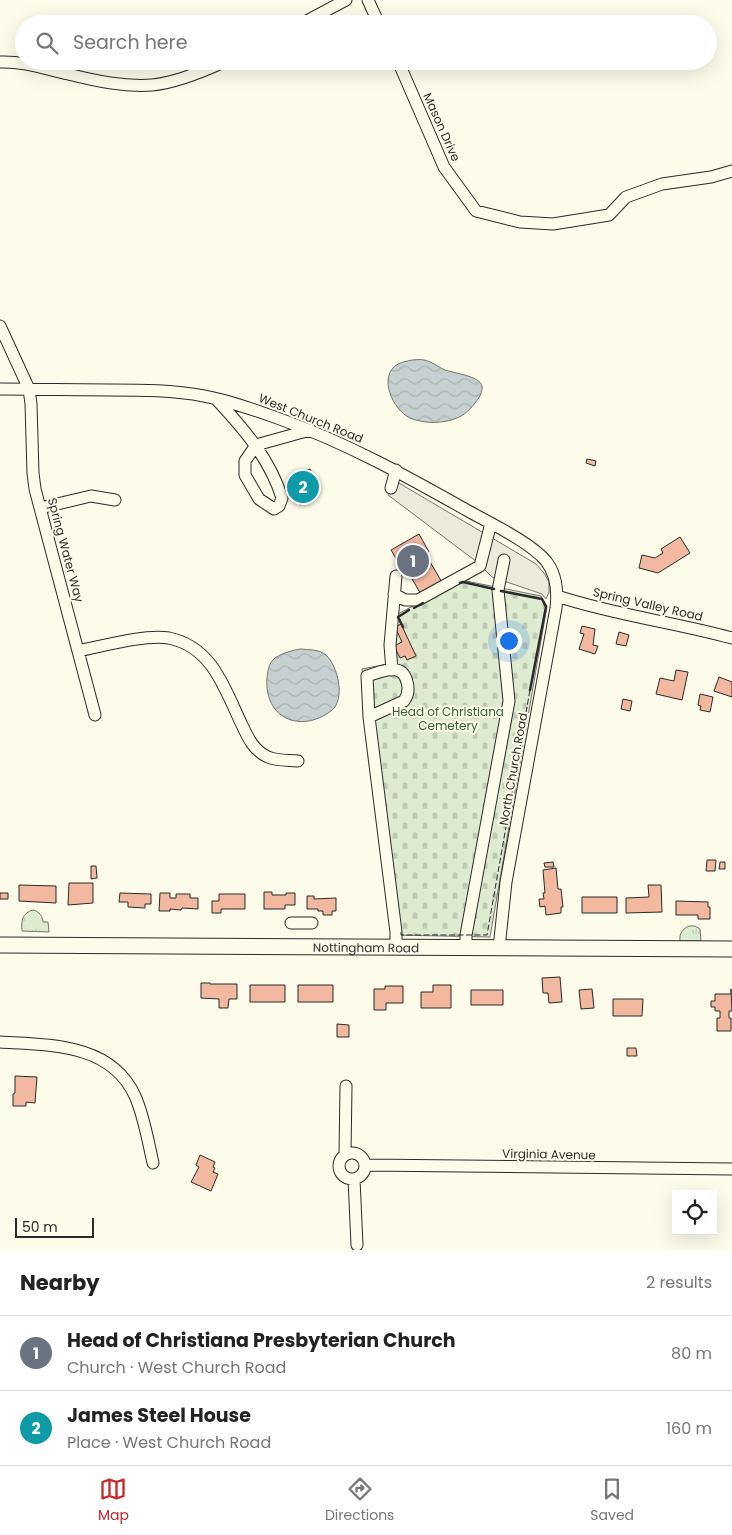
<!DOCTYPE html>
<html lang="en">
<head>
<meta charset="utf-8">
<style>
	:root { --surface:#fff; --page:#f2f2f2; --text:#222; --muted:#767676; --line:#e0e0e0; --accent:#c62828 }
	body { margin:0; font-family:Poppins,sans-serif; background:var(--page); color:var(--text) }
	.controls { position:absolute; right:15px; bottom:15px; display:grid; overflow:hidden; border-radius:0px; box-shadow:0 5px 20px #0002 }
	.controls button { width:45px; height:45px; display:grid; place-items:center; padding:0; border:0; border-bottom:1px solid var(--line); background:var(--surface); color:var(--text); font:25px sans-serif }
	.scale { position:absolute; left:15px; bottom:12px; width:79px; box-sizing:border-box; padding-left:5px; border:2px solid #2b2b2b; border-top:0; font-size:14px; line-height:18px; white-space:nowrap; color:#2b2b2b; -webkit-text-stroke:4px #fdfbea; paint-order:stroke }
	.you { position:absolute; left:508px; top:640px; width:18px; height:18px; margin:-12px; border:4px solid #fff; border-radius:50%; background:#1a73e8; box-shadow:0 0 0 8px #1a73e833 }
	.badge { display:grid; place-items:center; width:32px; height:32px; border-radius:50%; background:var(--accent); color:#fff; font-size:16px; font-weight:700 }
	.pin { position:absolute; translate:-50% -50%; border:2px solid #fff; box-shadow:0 1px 5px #0006 }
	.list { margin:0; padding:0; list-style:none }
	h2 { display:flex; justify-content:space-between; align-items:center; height:65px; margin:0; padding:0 20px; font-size:21px }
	h2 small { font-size:16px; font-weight:400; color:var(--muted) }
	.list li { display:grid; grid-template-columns:32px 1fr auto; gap:15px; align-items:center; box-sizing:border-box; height:75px; padding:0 20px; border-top:1px solid var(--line) }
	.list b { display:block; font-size:19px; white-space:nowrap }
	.list p { margin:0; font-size:16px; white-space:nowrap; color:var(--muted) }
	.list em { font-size:16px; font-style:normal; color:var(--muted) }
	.icon { flex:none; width:28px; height:28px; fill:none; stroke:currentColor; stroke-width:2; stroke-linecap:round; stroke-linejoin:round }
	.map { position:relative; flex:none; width:732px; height:1250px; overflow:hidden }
	.search { position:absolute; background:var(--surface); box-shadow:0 5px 20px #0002; left:15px; right:15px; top:15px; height:55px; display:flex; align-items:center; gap:12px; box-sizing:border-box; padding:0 18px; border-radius:28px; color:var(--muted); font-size:19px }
	.sheet { height:215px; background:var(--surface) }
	nav { display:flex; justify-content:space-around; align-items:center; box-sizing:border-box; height:70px; border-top:1px solid var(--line); background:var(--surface); font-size:14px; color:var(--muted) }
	nav a { display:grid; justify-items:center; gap:2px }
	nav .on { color:var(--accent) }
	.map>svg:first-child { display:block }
	.grass { fill:url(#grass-tufts); stroke:#74746e }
	.cemetery { fill:url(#cemetery-stones); stroke:#74746e }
	.parking { fill:#eceadb; stroke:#74746e }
	.water { fill:url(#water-waves); stroke:#74746e }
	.building { fill:#f2b8a0; stroke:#2b2b2b }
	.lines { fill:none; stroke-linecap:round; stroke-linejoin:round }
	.minor-casing { stroke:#2b2b2b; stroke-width:13 }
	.major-casing { stroke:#2b2b2b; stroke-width:17 }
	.minor { stroke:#fdfbea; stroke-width:11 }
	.major { stroke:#fdfbea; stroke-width:15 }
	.fence { stroke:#2b2b2b; stroke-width:1; stroke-dasharray:6 2.5; stroke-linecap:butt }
	.wall { stroke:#2b2b2b; stroke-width:2.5 }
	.labels { text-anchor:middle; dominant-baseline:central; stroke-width:4; stroke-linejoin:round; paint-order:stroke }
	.street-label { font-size:12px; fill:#2b2b2b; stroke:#fdfbea }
	.park-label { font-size:12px; fill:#34623c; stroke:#fdfbea }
</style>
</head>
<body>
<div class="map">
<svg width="732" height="1250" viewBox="0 0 732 1250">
	<defs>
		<pattern id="grass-tufts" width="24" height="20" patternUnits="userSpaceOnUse" patternTransform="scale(1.25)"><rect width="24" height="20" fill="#deebd1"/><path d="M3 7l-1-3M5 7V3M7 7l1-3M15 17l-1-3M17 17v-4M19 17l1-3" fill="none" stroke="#bfcab4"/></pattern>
		<pattern id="cemetery-stones" width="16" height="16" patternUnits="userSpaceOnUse" patternTransform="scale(1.25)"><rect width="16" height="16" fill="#deebd1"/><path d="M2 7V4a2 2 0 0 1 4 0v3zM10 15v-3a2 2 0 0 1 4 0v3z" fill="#bfcab4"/></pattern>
		<pattern id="water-waves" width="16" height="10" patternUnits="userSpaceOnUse" patternTransform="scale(1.25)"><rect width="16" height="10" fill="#c7d0d0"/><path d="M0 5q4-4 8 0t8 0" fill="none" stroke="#abb3b3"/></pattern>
	</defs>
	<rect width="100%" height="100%" fill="#fdfbea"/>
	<path class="grass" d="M33,910C39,911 43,917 43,922H48L49,932L22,931C21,921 22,913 33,910Z
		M689,926H695L700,929L701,941H680C679,933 683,929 689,926Z"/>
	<path class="cemetery" d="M461,580L541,596L547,606L490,937L393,935L362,669L387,664V620Z"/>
	<path class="parking" d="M399,483L536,564L544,573L549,582V592L546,599L542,594L492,577L477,562L388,495Z"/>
	<path class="water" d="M412,360C416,360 420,359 424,360C431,361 438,367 445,370C453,373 480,376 482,386C483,392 479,398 475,403C468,412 462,417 451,420C437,424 423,423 410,418C393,410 377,376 398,364C402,362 408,361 412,360Z
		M301,649C309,650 319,649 326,655C338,666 346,700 331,711C300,734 264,718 267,678C268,671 268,666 273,660C278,654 293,650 301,649Z"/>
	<path class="building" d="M587,459L596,461L595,466L586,463Z
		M310,469L317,485L311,488L315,499L300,505L288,478Z
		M419,534L429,552L426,555L443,584L422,596L405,567L402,569L391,550Z
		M680,537L690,553L658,573L639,568L642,555L655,558L663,553L661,549Z
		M401,624L416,656L407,660L405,656L400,658L394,646L402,642L395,627Z
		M582,626L595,629L593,645L598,646L595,654L579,649L584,634L580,633Z
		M619,632L629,635L626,646L616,644Z
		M676,670L688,672L682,700L656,694L660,678L674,681Z
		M719,677L732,682V697L714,691Z
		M700,694L713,697L710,712L700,710L701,706L698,705Z
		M623,699L632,701L630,711L621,709Z
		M707,860H716L715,871H706Z
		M553,862L554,867H545L544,863Z
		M720,862H725V869H719Z
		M91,866H96L97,878L91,879Z
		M556,868L558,889H561L563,907H561V913L546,915L545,906L540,907L539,899H544L543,893H545L543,870Z
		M69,883H93V903L68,905Z
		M19,885L56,886V903L19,901Z
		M648,885H661L662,912L626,913V898L649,897Z
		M264,892H272V895H286V893H295V905H285V909H264Z
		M0,893H8V899H0Z
		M120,893L151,894V904H145V908L128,907V902H119Z
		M160,893H170V898H176V894H190V898H198V909L182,908L181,910L170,909V911H159Z
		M219,894H245V909H221V913H212V901H219Z
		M307,896H314V899L336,898V911H332V915H323V911H318V909H307Z
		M582,897H617V913H582Z
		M676,901L708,902V907H710V919H698V915H676Z
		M560,977L562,1002L549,1003L548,993H543L542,978Z
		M201,983H210V984H237V999H229L228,1008H219V999L201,998Z
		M250,985H285V1002H250Z
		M298,985H333V1002H298Z
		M433,985H451V1008H421V992H433Z
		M385,986H403V1003H386V1010H374V989H385Z
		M592,989L594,1008L581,1009L579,990Z
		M731,989L732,1011H729V1018H731V1031H717V1018H720V1011H715V1007H711V1001H715V994H731Z
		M471,990H503V1005H471Z
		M613,999H643L642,1016H613Z
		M337,1024L349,1025V1037H337Z
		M627,1048H636L637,1056H627Z
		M15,1076L37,1077L35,1103L26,1102V1106H13V1094L15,1093Z
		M200,1155L215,1162L213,1167L215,1168L213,1172L218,1174L211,1191L191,1182L199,1167L196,1165Z"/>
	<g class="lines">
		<g class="minor-casing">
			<path id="minor" d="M368,0L379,24
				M301,24L346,0
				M398,61L444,167L476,211L520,222L553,224L609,215L626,197L662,184L711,177L732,171
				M0,62C23,61 46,69 68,74C96,81 124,87 152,85C176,83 204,71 226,61
				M0,326L29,389L31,404L33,473L35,489L95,715
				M0,389C37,389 73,390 110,390C141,390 173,390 204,396C230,401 255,410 280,419C347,443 408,477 470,512C492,524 531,543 546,561C557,575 558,591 556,608L506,882L499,948
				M216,399C244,429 270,459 282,498L279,506L274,509L259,499L245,475V461L256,445L310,430
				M391,488L396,470
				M40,508L91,496L115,500
				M394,594L405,600H418L480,566L491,523
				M557,596C614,615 674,622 732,638
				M78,651C103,646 145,634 169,638C213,647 225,690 242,725C248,738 254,751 268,757C276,761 289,760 298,761
				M392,670L390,645L396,576
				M369,717L367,676C381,672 402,661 407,682C409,688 408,695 404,701L369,717L396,932V947
				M291,923H312
				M466,948V935L509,701L498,590L504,560
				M0,1042C49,1045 111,1043 135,1096C144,1116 148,1141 153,1163
				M339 1166a13 13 0 1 1 26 0a13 13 0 1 1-26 0Z
				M345,1154L346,1086
				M366,1165L732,1169
				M354,1179L357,1245"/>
		</g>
		<g class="major-casing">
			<g id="major">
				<path id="s1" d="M0,945L732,949"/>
			</g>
		</g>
		<use href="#minor" class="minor"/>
		<use href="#major" class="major"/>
		<path class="fence" d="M401,932V935H487L530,690"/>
		<path class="wall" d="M460,583L463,582L494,589
			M501,591L542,599L546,607L530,690
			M414,608L423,603
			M403,627L398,617L409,610"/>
	</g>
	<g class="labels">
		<g class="street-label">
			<text transform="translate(442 127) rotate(66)">Mason Drive</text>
			<text transform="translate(311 418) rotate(22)">West Church Road</text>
			<text transform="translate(66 550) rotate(75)">Spring Water Way</text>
			<text transform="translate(648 604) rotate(13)">Spring Valley Road</text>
			<text transform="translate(513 769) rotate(-80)">North Church Road</text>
			<text stroke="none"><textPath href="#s1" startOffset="366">Nottingham Road</textPath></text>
			<text transform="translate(549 1154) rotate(1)">Virginia Avenue</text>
		</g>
		<g class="park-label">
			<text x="448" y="711">Head of Christiana<tspan x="448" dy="14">Cemetery</tspan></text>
		</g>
	</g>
</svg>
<div class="controls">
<button><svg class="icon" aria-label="locate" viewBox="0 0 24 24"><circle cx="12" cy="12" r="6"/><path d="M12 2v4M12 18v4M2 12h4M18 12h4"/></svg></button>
</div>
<div class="scale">50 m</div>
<div class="you"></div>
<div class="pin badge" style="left:413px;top:561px;background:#6b7280">1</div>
<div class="pin badge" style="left:303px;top:487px;background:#0f9aa8">2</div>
<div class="search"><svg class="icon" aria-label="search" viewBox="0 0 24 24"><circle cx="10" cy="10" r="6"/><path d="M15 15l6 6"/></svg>Search here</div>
</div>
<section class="sheet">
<h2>Nearby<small>2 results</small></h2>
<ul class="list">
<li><span class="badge" style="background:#6b7280">1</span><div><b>Head of Christiana Presbyterian Church</b><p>Church · West Church Road</p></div><em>80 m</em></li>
<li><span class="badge" style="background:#0f9aa8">2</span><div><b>James Steel House</b><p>Place · West Church Road</p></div><em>160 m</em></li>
</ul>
</section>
<nav>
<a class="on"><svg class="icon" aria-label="map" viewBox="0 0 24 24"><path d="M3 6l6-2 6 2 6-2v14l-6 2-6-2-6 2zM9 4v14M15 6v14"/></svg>Map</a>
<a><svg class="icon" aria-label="directions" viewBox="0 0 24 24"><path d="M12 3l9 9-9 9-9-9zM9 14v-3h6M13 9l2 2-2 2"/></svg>Directions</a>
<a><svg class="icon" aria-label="saved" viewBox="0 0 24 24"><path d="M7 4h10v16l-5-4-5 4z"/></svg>Saved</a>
</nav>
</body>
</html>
